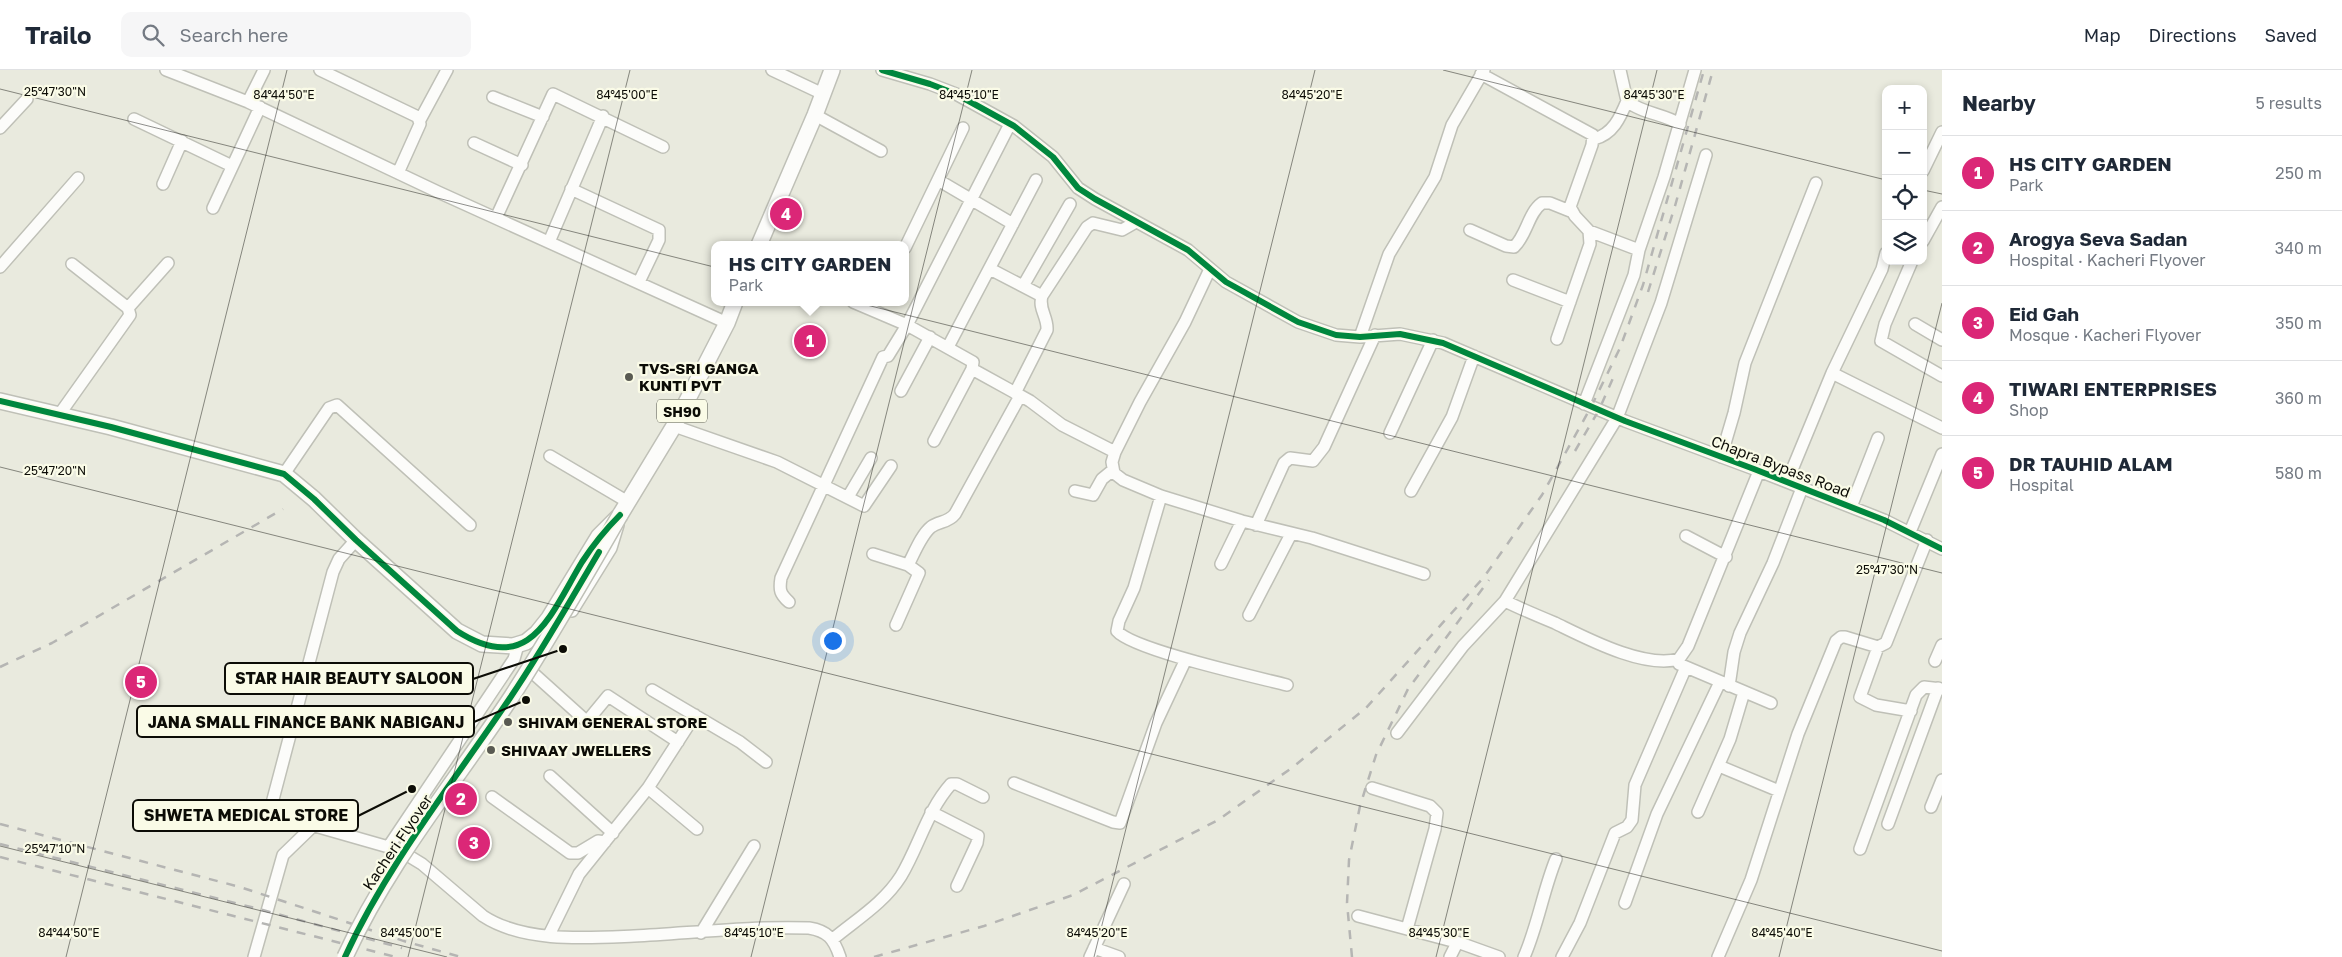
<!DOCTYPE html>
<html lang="en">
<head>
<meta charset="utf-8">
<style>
	:root { --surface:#fff; --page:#f6f6f7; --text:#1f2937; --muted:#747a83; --line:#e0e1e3; --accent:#db2777 }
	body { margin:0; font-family:"Golos Text",sans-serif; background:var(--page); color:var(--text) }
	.controls { position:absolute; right:15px; top:15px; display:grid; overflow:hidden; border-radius:10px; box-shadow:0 2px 8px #0003 }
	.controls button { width:45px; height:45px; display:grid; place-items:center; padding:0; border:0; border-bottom:1px solid var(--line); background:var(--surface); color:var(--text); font:25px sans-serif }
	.you { position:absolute; left:832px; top:570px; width:18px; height:18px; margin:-12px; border:4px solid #fff; border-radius:50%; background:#1a73e8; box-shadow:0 0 0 8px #1a73e833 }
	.badge { display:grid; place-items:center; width:32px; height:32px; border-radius:50%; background:var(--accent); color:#fff; font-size:16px; font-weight:700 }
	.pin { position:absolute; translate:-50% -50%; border:2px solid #fff; box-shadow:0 1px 5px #0006 }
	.popup { position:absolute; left:711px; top:171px; width:198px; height:65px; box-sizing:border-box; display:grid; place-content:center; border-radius:10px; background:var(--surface); filter:drop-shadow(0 1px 4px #0005); font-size:16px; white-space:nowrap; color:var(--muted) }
	.popup b { font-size:19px; color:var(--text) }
	.popup::after { content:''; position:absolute; left:50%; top:100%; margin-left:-10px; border:10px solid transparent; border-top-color:var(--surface) }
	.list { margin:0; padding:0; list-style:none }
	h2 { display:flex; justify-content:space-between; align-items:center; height:65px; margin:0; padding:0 20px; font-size:21px }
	h2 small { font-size:16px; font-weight:400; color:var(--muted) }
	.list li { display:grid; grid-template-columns:32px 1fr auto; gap:15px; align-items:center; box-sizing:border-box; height:75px; padding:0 20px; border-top:1px solid var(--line) }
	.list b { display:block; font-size:19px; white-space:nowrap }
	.list p { margin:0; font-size:16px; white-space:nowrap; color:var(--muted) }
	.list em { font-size:16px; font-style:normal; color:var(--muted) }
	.icon { flex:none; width:28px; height:28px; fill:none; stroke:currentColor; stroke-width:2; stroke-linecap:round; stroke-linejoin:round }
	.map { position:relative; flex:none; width:1942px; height:887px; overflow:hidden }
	header { display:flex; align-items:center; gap:30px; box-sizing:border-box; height:70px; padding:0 25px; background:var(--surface); border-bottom:1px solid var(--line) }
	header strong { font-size:24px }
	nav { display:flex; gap:28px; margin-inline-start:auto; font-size:18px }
	.search { width:350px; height:45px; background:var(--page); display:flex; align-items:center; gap:12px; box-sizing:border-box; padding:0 18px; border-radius:10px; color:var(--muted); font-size:19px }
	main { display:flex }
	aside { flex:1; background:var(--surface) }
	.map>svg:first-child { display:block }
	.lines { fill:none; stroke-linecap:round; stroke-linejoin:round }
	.minor-casing { stroke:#bfc0b7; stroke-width:14 }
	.major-casing { stroke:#bfc0b7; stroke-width:18 }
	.minor { stroke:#fcfcfa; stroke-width:11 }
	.major { stroke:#fcfcfa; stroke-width:15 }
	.rail { stroke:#b5b5b3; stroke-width:2.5; stroke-dasharray:9 9; stroke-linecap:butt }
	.major-bridge-casing { stroke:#bfc0b7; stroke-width:18; stroke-linecap:butt }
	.major-bridge { stroke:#fcfcfa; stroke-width:15 }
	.cycleway-casing { stroke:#fafbe7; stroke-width:9 }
	.cycleway { stroke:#00873e; stroke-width:6 }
	.ticks { fill:none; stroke:#0c0c06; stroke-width:1; stroke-opacity:0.45 }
	.poi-dot { fill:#595a52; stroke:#fafbe7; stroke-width:2 }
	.labels { text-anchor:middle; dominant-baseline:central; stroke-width:4.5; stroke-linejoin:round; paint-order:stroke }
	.shield { fill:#fafbe7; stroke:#53544a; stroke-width:1 }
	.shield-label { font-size:14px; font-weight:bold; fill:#0c0c06 }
	.poi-label { font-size:15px; font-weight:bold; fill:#0c0c06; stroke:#fafbe7; text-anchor:start }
	.street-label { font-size:15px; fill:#0c0c06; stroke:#fafbe7 }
	.ticks-label { font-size:12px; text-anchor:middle; fill:#0c0c06; stroke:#fafbe7; stroke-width:4.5; stroke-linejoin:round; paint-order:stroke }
	.leader { fill:none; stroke:#0c0c06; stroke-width:2 }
	.callout-dot { fill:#0c0c06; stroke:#fafbe7; stroke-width:2 }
	.callout { fill:#fafbe7; stroke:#0c0c06; stroke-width:2 }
	.callout-label { font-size:16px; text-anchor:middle; font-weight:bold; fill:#0c0c06 }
</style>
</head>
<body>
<header>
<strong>Trailo</strong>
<div class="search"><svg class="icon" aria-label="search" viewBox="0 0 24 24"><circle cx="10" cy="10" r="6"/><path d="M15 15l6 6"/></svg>Search here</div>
<nav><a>Map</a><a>Directions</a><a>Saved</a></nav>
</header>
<main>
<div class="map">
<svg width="1942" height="887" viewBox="0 0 1942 887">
	<rect width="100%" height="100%" fill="#e9eade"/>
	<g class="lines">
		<g class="minor-casing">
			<path id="minor" d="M166,0L248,32L438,122L727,253
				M320,0L418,47L420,54L398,103
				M772,0L823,24
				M882,0L930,14L956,24L1014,56L1053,87L1078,118L1095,129L1188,180L1226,212L1298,252L1336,265L1360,267L1400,264L1443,273L1625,351L1754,399L1884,450L1942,479
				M1620,0L1627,31C1641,43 1664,44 1680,54
				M1481,4L1593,65L1592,75L1570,137L1575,146L1589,161L1590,174L1557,269
				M493,27L543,47
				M248,32L264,0
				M815,45L881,81
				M134,49L232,96
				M420,50L447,0
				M0,58L27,29
				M1594,69C1613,64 1620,48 1627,31
				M474,73L522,95
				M1923,101L1942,62
				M938,110L1013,154
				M163,114L182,71
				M571,119L659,160V170L639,212
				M213,138L260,37
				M496,148L553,24L663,77
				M1470,160L1506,176L1514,177C1527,165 1528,143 1542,133H1550L1570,141
				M1589,161L1639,180
				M1923,171L1942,137
				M549,172L603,46
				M905,178L963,58
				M1912,191L1885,254L1881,271L1942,306
				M0,197L78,108
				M990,199L1042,226
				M1210,199L1185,252L1140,332L1115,382L1112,392L1114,403L1123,410L1161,426L1242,451L1312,468L1424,504
				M1513,210L1570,232
				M1023,216L1070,134
				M853,232L907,255L973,292L972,299L934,371
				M128,238L168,193
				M1915,254L1942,270
				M1360,267L1389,184L1435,107L1452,55L1484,0
				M948,277L1036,110
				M972,299L1030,331L1062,355L1115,382
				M1832,303L1942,358
				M901,321L930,267
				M1015,323L1047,260C1048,247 1038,239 1042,226L1087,157L1093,153L1122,160L1136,152
				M1584,334L1634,205L1639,180L1664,107L1695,0
				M59,345L130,245L128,238L72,194
				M674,356L777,392L864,436L891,396
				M1390,363L1433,270
				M550,386L628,432
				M1721,387L1734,343L1745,293L1816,113
				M284,404L329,338L337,335L470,455
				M1787,412L1832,303L1882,199L1886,183
				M1075,421L1093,425L1102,409L1113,400
				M1411,421L1452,347L1474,286
				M1161,426L1134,518L1119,551L1117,561C1133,580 1256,607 1287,615
				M848,427L871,388
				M1851,437L1878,368
				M1256,455L1284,393L1290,388L1313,391L1324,377L1375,265
				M1910,462L1942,384
				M1686,466L1726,487
				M356,470L339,489L333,502L271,737L273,744L399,780L422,794L483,846C524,873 587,868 634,866C692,863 751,856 809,858C828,861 834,869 840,887
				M873,484L908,495L919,503L896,555
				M1221,494L1242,451
				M908,495C914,484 921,465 931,457C939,451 948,453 955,444L1020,326
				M1505,531C1521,539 1538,546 1555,553C1586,568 1644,599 1679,589L1688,576L1759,401
				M789,532C780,524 779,520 781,508L883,287L888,286L907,255L1010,54
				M572,541L611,478L618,455
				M1249,545L1291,464
				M1878,577L1860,627L1876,635L1911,641
				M1935,591L1942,575
				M1679,594L1771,633
				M534,604L584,649H589L608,626L678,672
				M1729,616L1734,582L1740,563L1773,493L1802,418
				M652,620L740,672L766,692
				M1397,663L1463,576L1505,531L1617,348L1661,233L1706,85
				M1719,696L1779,721
				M550,706L613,763
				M1014,713L1113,752L1120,753L1156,653L1186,589
				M648,718L697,759
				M1372,718L1430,736L1437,743L1435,759L1407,859
				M492,727L570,783H578L598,771L605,772
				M1931,737L1942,710
				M931,742L978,766L977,773L957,816
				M1698,742L1730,669L1744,622
				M1888,754L1938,618
				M389,776L514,589L518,575
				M1860,779L1916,625L1924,617L1942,619
				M1625,833L1657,744L1720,612
				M1358,846L1460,873L1499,887
				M701,863L754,776
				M549,865L579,804L648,718L695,645
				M833,869C857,849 884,833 901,806C919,776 927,741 951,714H957L983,727
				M1094,878L1119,887
				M254,887L283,785L313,756
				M1090,887L1124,814
				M1450,887L1457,873
				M1524,887C1538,855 1543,821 1556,789
				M1562,887L1580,853L1615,763L1627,757L1632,750L1635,715L1686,597
				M1718,887L1751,810L1798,664L1836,571L1841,567H1845L1878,577L1886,573L1927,470"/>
		</g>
		<g class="major-casing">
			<path id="major" d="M759,175L815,45L832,0
				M0,331L111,357L284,404L314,429L356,470L457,561L482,574L513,576L526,572L537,563L549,548L599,466L620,445L674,356L727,253L735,232"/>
		</g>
		<use href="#minor" class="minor"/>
		<use href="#major" class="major"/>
		<path class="rail" d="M1648,222L1675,136L1713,0
			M1575,381L1599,340L1614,306
			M0,597L52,573L283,439
			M0,754L240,817L407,872L461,887
			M0,774L259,839L402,878
			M0,787L396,887
			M874,887L984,856L1073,825L1218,750L1293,697L1366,638L1484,507L1542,425L1591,337L1620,278L1643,215L1704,0
			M1352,887L1347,833L1349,790L1360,736L1376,685L1408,619L1489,510"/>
		<g class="major-bridge-casing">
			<path id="major-bridge" d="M345,887C388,792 455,713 512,626C550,567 585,506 620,445"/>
		</g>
		<use href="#major-bridge" class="major-bridge"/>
		<g class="cycleway-casing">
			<path id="cycleway" d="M882,0L930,14L956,24L1014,56L1053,87L1078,118L1095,129L1188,180L1226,212L1298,252L1336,265L1360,267L1400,264L1443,273L1625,351L1754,399L1884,450L1942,479
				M0,331L111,357L284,404L314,429L356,470L457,561C530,608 550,545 582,492C593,475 605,460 620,445
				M345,887C388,793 453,713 510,628C542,581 570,531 599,482"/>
		</g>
		<use href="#cycleway" class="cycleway"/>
	</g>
	<path class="ticks" d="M1443,0L1886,110M0,19L1942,503M1923,120L1942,124M0,397L1942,881M0,776L447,887M66,887L287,0M408,887L630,0M751,887L972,0M1094,887L1315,0M1436,887L1657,0M1779,887L1942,233"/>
	<g class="poi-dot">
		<circle cx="629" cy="307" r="5"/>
		<circle cx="508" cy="652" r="5"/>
		<circle cx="491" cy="680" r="5"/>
	</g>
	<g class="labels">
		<rect class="shield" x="657" y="329.5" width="50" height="23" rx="4"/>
		<g class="shield-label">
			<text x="682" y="341">SH90</text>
		</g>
		<g class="poi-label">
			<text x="639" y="298">TVS-SRI GANGA<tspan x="639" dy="17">KUNTI PVT</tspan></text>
			<text x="518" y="652">SHIVAM GENERAL STORE</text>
			<text x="501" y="680">SHIVAAY JWELLERS</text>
		</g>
		<g class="street-label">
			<text transform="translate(1781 396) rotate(21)">Chapra Bypass Road</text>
			<text transform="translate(397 772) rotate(-56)">Kacheri Flyover</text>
		</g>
	</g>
	<g class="ticks-label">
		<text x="55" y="26">25°47'30"N</text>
		<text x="284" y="29">84°44'50"E</text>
		<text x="627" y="29">84°45'00"E</text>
		<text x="969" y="29">84°45'10"E</text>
		<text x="1312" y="29">84°45'20"E</text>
		<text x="1654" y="29">84°45'30"E</text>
		<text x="55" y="405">25°47'20"N</text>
		<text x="1887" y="504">25°47'30"N</text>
		<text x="55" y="783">25°47'10"N</text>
		<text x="69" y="867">84°44'50"E</text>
		<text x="411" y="867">84°45'00"E</text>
		<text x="754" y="867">84°45'10"E</text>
		<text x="1097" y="867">84°45'20"E</text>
		<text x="1439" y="867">84°45'30"E</text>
		<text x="1782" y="867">84°45'40"E</text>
	</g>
	<path class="leader" d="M563 579L473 609M526 630L474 652M412 719L358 746"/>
	<g class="callout-dot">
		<circle cx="563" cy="579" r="5"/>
		<circle cx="526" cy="630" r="5"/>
		<circle cx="412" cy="719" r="5"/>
	</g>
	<g class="callout">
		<rect x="225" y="593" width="248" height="31" rx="5"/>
		<rect x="137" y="636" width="337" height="31" rx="5"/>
		<rect x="133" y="730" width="225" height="31" rx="5"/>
	</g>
	<g class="callout-label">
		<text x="349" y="614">STAR HAIR BEAUTY SALOON</text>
		<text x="306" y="658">JANA SMALL FINANCE BANK NABIGANJ</text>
		<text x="246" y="751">SHWETA MEDICAL STORE</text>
	</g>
</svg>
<div class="controls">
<button>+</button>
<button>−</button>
<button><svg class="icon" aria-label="locate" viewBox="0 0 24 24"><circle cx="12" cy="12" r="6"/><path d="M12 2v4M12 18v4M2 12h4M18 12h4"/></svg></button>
<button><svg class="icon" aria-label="layers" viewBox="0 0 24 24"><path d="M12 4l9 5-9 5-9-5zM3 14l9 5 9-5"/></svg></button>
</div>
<div class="you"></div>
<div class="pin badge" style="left:810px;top:271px">1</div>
<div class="popup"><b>HS CITY GARDEN</b>Park</div>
<div class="pin badge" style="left:461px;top:729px">2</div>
<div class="pin badge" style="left:474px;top:773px">3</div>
<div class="pin badge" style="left:786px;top:144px">4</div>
<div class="pin badge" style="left:141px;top:612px">5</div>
</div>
<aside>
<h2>Nearby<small>5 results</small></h2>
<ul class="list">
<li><span class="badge">1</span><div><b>HS CITY GARDEN</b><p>Park</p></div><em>250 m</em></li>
<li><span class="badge">2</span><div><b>Arogya Seva Sadan</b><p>Hospital · Kacheri Flyover</p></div><em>340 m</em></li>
<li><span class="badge">3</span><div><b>Eid Gah</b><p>Mosque · Kacheri Flyover</p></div><em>350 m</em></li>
<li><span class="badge">4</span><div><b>TIWARI ENTERPRISES</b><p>Shop</p></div><em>360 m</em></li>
<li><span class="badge">5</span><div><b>DR TAUHID ALAM</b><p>Hospital</p></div><em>580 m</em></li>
</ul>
</aside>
</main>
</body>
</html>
